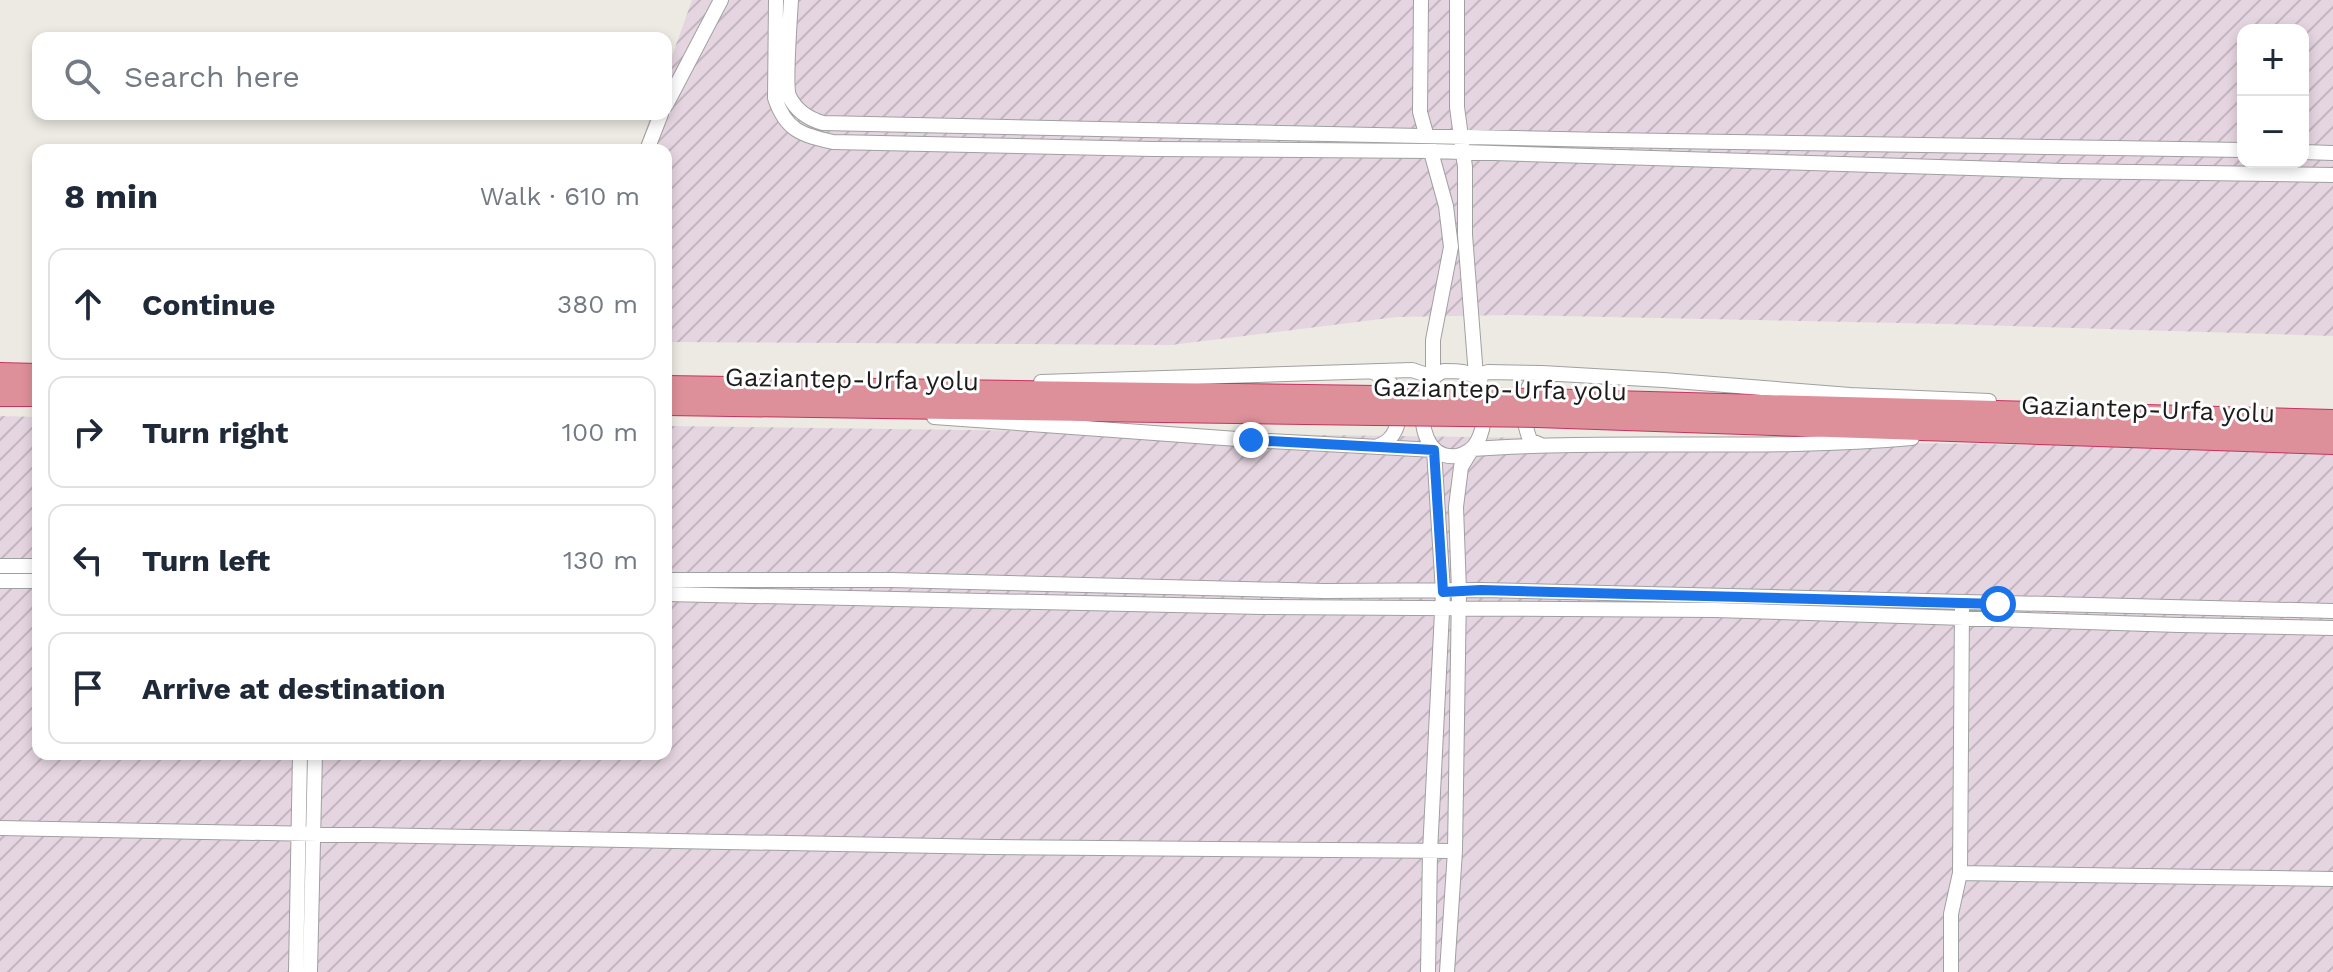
<!DOCTYPE html>
<html lang="en">
<head>
<meta charset="utf-8">
<style>
	:root { --surface:#fff; --page:#f6f6f7; --text:#1f2937; --muted:#747a83; --line:#e0e1e3 }
	body { margin:0; font-family:"Work Sans",sans-serif; background:var(--page); color:var(--text) }
	.controls { position:absolute; right:24px; top:24px; display:grid; overflow:hidden; border-radius:16px; box-shadow:0 4px 12px #0003 }
	.controls button { width:72px; height:72px; display:grid; place-items:center; padding:0; border:0; border-bottom:2px solid var(--line); background:var(--surface); color:var(--text); font:40px sans-serif }
	.stop { position:absolute; width:24px; height:24px; margin:-18px; border:6px solid #1a73e8; border-radius:50%; background:#fff }
	.stop.end { background:#1a73e8; border-color:#fff; box-shadow:0 2px 8px #0008 }
	.list { margin:0; padding:0; list-style:none }
	h2 { display:flex; justify-content:space-between; align-items:center; height:104px; margin:0; padding:0 32px; font-size:34px }
	h2 small { font-size:26px; font-weight:400; color:var(--muted) }
	.list li { display:grid; grid-template-columns:52px 1fr auto; gap:24px; align-items:center; box-sizing:border-box; height:112px; margin:0 16px 16px; padding:0 16px; border:2px solid var(--line); border-radius:16px }
	.list b { display:block; font-size:30px; white-space:nowrap }
	.list em { font-size:26px; font-style:normal; color:var(--muted) }
	.icon { flex:none; width:44px; height:44px; fill:none; stroke:currentColor; stroke-width:2; stroke-linecap:round; stroke-linejoin:round }
	.map { position:relative; flex:none; width:2333px; height:972px; overflow:hidden }
	.search { position:absolute; background:var(--surface); box-shadow:0 4px 12px #0003; left:32px; top:32px; width:640px; height:88px; display:flex; align-items:center; gap:20px; box-sizing:border-box; padding:0 28px; border-radius:16px; color:var(--muted); font-size:30px }
	.panel { position:absolute; background:var(--surface); box-shadow:0 4px 12px #0003; left:32px; top:144px; width:640px; height:616px; border-radius:16px }
	.map>svg:first-child { display:block }
	.industrial { fill:url(#industrial-furrows); fill-rule:evenodd }
	.lines { fill:none; stroke-linecap:round; stroke-linejoin:round }
	.minor-casing { stroke:#a0a0a0; stroke-width:16 }
	.highway-casing { stroke:#c7335d; stroke-width:24 }
	.minor { stroke:#fff; stroke-width:14 }
	.highway { stroke:#de909a; stroke-width:22 }
	.highway-bridge-casing { stroke:#c7335d; stroke-width:24; stroke-linecap:butt }
	.highway-bridge { stroke:#de909a; stroke-width:22 }
	.route { stroke:#1a73e8; stroke-width:10 }
	.labels { text-anchor:middle; dominant-baseline:central; stroke-width:6; stroke-linejoin:round; paint-order:stroke }
	.street-label { font-size:26px; fill:#1c1c1c; stroke:#fff }
</style>
</head>
<body>
<div class="map">
<svg width="2333" height="972" viewBox="0 0 2333 972">
	<defs>
		<pattern id="industrial-furrows" width="10" height="10" patternUnits="userSpaceOnUse" patternTransform="scale(2)"><rect width="10" height="10" fill="#e5d5e1"/><path d="M-1 1l2-2M0 10L10 0M9 11l2-2" fill="none" stroke="#c4b6c0"/></pattern>
	</defs>
	<rect width="100%" height="100%" fill="#edeae3"/>
	<path class="industrial" d="M692,0H2333V336L1947,324L1511,315L1397,317L1171,345L666,342V150H639L651,114H666V73ZM2243,30H2303V162H2243Z
		M0,416L38,417V754H666V426L2333,449V972H0Z"/>
	<g class="lines">
		<g class="minor-casing">
			<path id="minor" d="M776,0L775,98C786,131 802,135 833,142L1153,149L1431,151L2063,171L2333,175
				M791,0C790,17 785,86 789,96C796,111 809,119 823,123L1607,140L2243,150
				M1457,0V107L1465,167V235L1476,376L1488,372L1542,373L1663,380L1850,395L1989,401
				M666,105L721,0
				M647,150L661,114
				M2303,152L2333,153
				M1444,371C1459,371 1469,371 1480,380C1484,398 1487,425 1477,442C1473,449 1465,454 1457,456C1426,460 1419,423 1424,401C1426,388 1431,375 1444,371Z
				M1373,372C1380,375 1386,377 1390,383C1405,402 1402,438 1378,446
				M1041,382L1412,370L1433,377V340L1451,247L1446,206L1420,112L1421,0
				M934,417L1251,440L1434,450L1443,592L1430,852L1428,972
				M1541,445L1530,440C1522,419 1520,398 1534,378L1547,376
				M0,566H38
				M666,580H892L1324,591L1481,590L2333,611
				M0,581H38
				M666,594L1263,607L1715,610L2179,625L2333,628
				M0,828L992,847L1455,851
				M1960,873L2333,879
				M296,972L300,754
				M310,972L315,754
				M1447,972L1455,851L1459,591L1456,507L1461,467L1472,449C1618,439 1766,451 1912,438
				M1951,972V914L1960,873L1962,609"/>
		</g>
		<g class="highway-casing">
			<path id="highway" d="M0,374L38,375
				M666,387L1377,397
				M0,395H38
				M1538,400L2333,421
				M666,404L1376,414
				M1537,416L2333,443"/>
		</g>
		<use href="#minor" class="minor"/>
		<use href="#highway" class="highway"/>
		<g class="highway-bridge-casing">
			<path id="highway-bridge" d="M1377,397L1538,400
				M1376,414L1537,416"/>
		</g>
		<use href="#highway-bridge" class="highway-bridge"/>
	</g>
	<g class="lines">
		<path class="route" d="M1251,440L1434,450L1443,592L1481,590L1998,604"/>
	</g>
	<g class="labels">
		<g class="street-label">
			<text transform="translate(852 379) rotate(1)">Gaziantep-Urfa yolu</text>
			<text transform="translate(1500 389) rotate(1)">Gaziantep-Urfa yolu</text>
			<text transform="translate(2148 409) rotate(2)">Gaziantep-Urfa yolu</text>
		</g>
	</g>
</svg>
<div class="controls">
<button>+</button>
<button>−</button>
</div>
<div class="stop" style="left:1998px;top:604px"></div>
<div class="stop end" style="left:1251px;top:440px"></div>
<div class="search"><svg class="icon" aria-label="search" viewBox="0 0 24 24"><circle cx="10" cy="10" r="6"/><path d="M15 15l6 6"/></svg>Search here</div>
<section class="panel">
<h2>8 min<small>Walk · 610 m</small></h2>
<ul class="list">
<li><svg class="icon" aria-label="ahead" viewBox="0 0 24 24"><path d="M12 20V5M6 11l6-6 6 6"/></svg><div><b>Continue</b></div><em>380 m</em></li>
<li><svg class="icon" aria-label="right" viewBox="0 0 24 24"><path d="M7 20v-9h11M14 6l5 5-5 5"/></svg><div><b>Turn right</b></div><em>100 m</em></li>
<li><svg class="icon" aria-label="left" viewBox="0 0 24 24"><path d="M17 20v-9H6M10 6l-5 5 5 5"/></svg><div><b>Turn left</b></div><em>130 m</em></li>
<li><svg class="icon" aria-label="arrive" viewBox="0 0 24 24"><path d="M6 21V4h12l-3 4 3 4H6"/></svg><div><b>Arrive at destination</b></div></li>
</ul>
</section>
</div>
</body>
</html>
